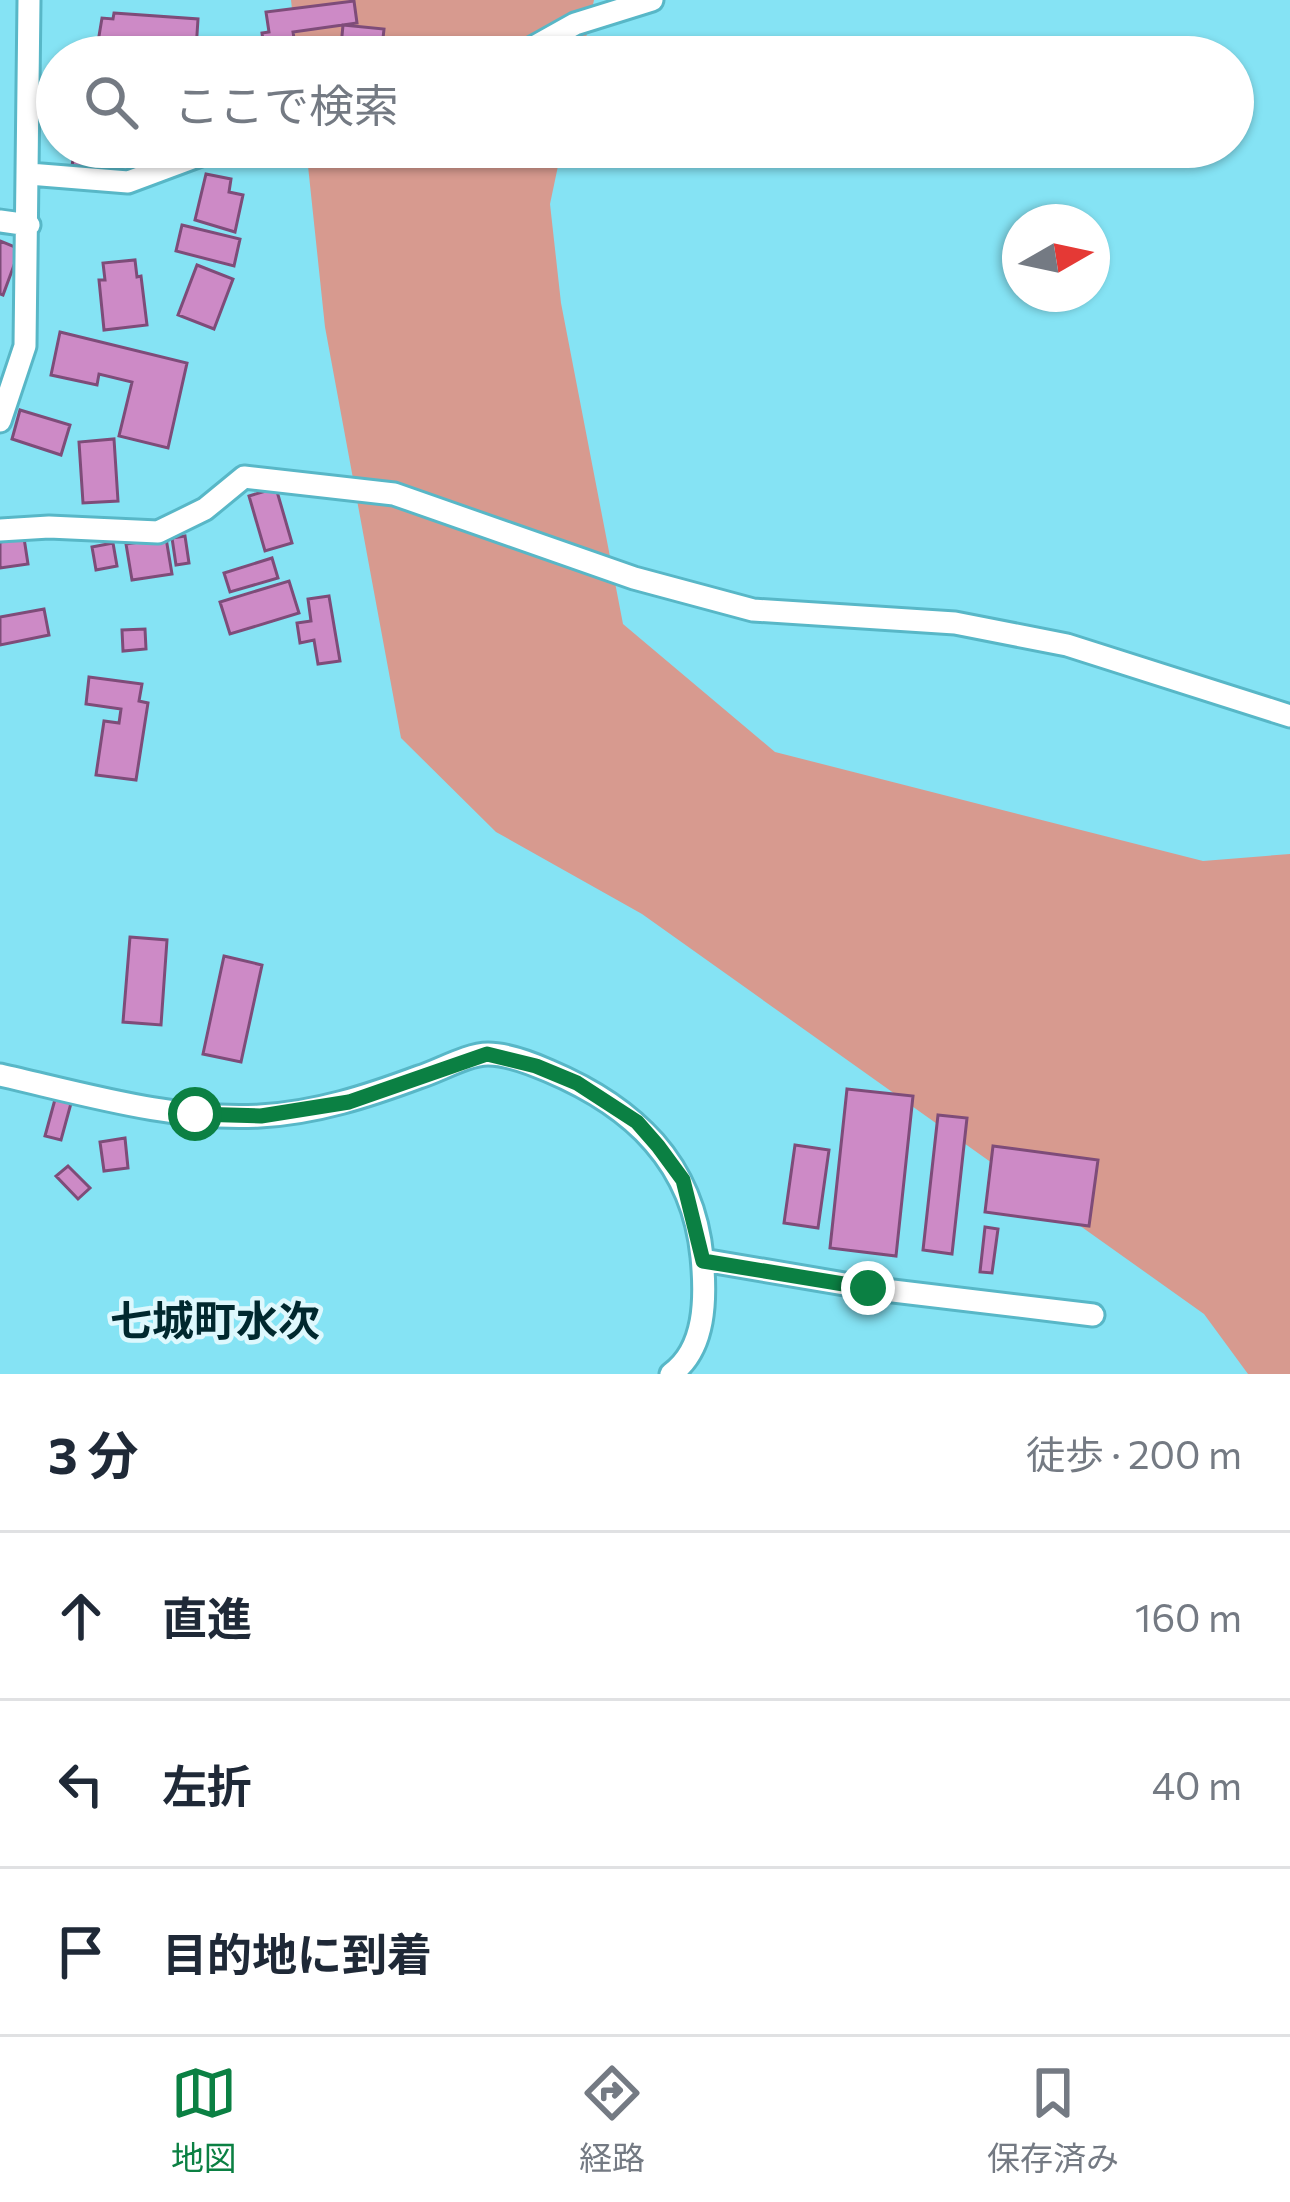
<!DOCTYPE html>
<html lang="ja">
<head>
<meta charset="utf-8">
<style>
	:root { --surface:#fff; --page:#f2f2f3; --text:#1f2937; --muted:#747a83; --line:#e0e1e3; --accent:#0b8043 }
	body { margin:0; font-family:Commissioner,"Noto Sans JP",sans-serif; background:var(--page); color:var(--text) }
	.compass { position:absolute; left:1002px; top:204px; width:108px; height:108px; border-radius:50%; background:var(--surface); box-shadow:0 3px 9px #0004; rotate:81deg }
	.stop { position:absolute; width:36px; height:36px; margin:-27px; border:9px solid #0b8043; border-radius:50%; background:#fff }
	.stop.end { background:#0b8043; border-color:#fff; box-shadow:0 3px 12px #0008 }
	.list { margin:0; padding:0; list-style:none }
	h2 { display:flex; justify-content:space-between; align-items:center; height:156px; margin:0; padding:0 48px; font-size:51px }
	h2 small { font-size:39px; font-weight:400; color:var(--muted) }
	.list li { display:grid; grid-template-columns:78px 1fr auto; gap:36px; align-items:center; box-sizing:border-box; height:168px; padding:0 48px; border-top:3px solid var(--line) }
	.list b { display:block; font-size:45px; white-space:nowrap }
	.list em { font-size:39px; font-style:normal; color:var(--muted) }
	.icon { flex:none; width:66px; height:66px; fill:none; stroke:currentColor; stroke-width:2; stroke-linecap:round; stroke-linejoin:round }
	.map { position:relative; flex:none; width:1290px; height:1374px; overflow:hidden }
	.search { position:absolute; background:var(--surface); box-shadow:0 3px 9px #0004; left:36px; right:36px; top:36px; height:132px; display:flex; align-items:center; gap:30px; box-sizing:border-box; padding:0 42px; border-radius:66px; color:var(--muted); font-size:45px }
	.sheet { height:660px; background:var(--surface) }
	nav { display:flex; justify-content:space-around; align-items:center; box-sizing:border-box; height:168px; border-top:3px solid var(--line); background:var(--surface); font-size:33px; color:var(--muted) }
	nav a { display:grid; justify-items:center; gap:6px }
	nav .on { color:var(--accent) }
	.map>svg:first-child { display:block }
	.green { fill:#d79a8f }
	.building { fill:#cd8ac6; stroke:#7e4c79; stroke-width:3 }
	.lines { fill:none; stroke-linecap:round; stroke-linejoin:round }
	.minor-casing { stroke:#58b7c7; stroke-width:27 }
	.minor { stroke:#fff; stroke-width:21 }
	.route { stroke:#0b8043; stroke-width:15 }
	.labels { text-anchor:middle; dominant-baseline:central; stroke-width:9; stroke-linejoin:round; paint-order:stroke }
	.quarter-label { font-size:42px; font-weight:bold; fill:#00282e; stroke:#def8fd }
</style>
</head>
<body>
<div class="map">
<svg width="1290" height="1374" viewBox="0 0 1290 1374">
	<rect width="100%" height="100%" fill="#85e3f4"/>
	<path class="green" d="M291,0H594L582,57H297Z
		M306,147H562L550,204L561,303L623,624L775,752L1203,861L1290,854V1374H1248L1204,1314L642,914L496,832L401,738L325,327Z"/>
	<path class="building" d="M354,1L357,23L293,32L296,50L265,55L262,33L269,32L266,12Z
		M114,13L198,19L196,50L159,47V57H131L132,47L98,42L102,18L113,19Z
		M343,25L384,29L381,57H340Z
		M239,40L243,57H221L218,44Z
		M75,147L109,148L106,171L72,166Z
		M206,174L231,179L229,192L243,195L235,232L195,220Z
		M182,225L240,239L234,266L176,251Z
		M0,241L20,249L3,295L0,294Z
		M135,260L137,277L141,276L147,325L104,330L99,280H105L103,263Z
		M197,265L233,279L214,329L178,315Z
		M60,332L187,363L168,448L119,436L132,382L99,374L97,385L51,375Z
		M20,410L70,425L61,455L12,439Z
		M114,439L118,501L83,503L79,442Z
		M276,488L292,543L265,551L249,496Z
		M185,536L189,563L176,565L172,538Z
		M24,538L28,564L0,568V542Z
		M166,538L172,574L132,580L126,544Z
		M113,543L117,566L96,570L92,547Z
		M272,558L278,578L230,592L224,573Z
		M289,581L299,613L230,634L220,602Z
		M329,596L340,661L318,664L314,640L300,643L297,623L311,621L308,599Z
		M44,609L49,635L0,645V617Z
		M145,629L146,649L123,651L122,630Z
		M89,677L142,684L139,701L148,703L136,780L96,775L104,721L119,723L121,709L86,704Z
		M130,937L167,940L161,1025L123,1022Z
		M224,956L262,965L241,1062L203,1054Z
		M847,1089L913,1096L896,1256L830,1248Z
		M57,1092L73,1096L61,1140L45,1136Z
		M938,1115L967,1118L952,1254L923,1250Z
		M125,1138L128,1168L104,1171L100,1142Z
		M795,1145L829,1150L818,1228L784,1223Z
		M993,1146L1098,1160L1089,1226L985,1212Z
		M68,1166L90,1188L78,1199L56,1176Z
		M985,1227L998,1229L992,1273L980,1272Z"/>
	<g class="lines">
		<g class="minor-casing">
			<path id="minor" d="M516,57L575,24L652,0
				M29,174L128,182L222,147
				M0,221L29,225
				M0,421L25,346L29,0
				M0,530L49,527L158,532L205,509L244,477L394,494L634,578L753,610L955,623L1067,645L1290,716
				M0,1075C84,1094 174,1121 260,1116C316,1113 368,1096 419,1077C439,1071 467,1054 488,1054C507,1054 533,1064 549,1071C634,1107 693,1163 702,1257C706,1298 706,1349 671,1374
				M703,1260L868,1288L1093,1315"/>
		</g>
		<use href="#minor" class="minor"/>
	</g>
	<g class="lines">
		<path class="route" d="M195,1114L261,1116L349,1102L487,1054L536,1066L577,1083L637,1122L658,1146L683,1180L703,1261L868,1288"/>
	</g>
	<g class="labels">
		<g class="quarter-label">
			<text x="215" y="1319">七城町水次</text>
		</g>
	</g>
</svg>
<svg class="compass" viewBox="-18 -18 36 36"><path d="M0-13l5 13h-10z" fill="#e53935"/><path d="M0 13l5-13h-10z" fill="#747a83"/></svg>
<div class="stop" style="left:195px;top:1114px"></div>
<div class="stop end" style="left:868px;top:1288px"></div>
<div class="search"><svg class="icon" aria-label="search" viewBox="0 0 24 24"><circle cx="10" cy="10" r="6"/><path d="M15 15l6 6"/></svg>ここで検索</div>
</div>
<section class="sheet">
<h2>3 分<small>徒歩 · 200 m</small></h2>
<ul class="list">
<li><svg class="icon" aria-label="ahead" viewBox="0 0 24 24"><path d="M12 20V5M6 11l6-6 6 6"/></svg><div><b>直進</b></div><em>160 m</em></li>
<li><svg class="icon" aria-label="left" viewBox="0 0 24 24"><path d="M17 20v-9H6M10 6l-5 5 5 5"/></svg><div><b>左折</b></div><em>40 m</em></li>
<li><svg class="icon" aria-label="arrive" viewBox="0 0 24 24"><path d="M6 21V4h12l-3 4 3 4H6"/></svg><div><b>目的地に到着</b></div></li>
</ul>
</section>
<nav>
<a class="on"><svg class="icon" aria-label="map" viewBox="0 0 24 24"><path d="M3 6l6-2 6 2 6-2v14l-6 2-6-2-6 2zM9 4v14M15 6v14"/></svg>地図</a>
<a><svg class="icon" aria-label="directions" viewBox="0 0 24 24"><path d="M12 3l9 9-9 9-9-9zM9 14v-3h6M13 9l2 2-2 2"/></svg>経路</a>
<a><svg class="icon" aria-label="saved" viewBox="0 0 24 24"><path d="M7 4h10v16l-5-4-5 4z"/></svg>保存済み</a>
</nav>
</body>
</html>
